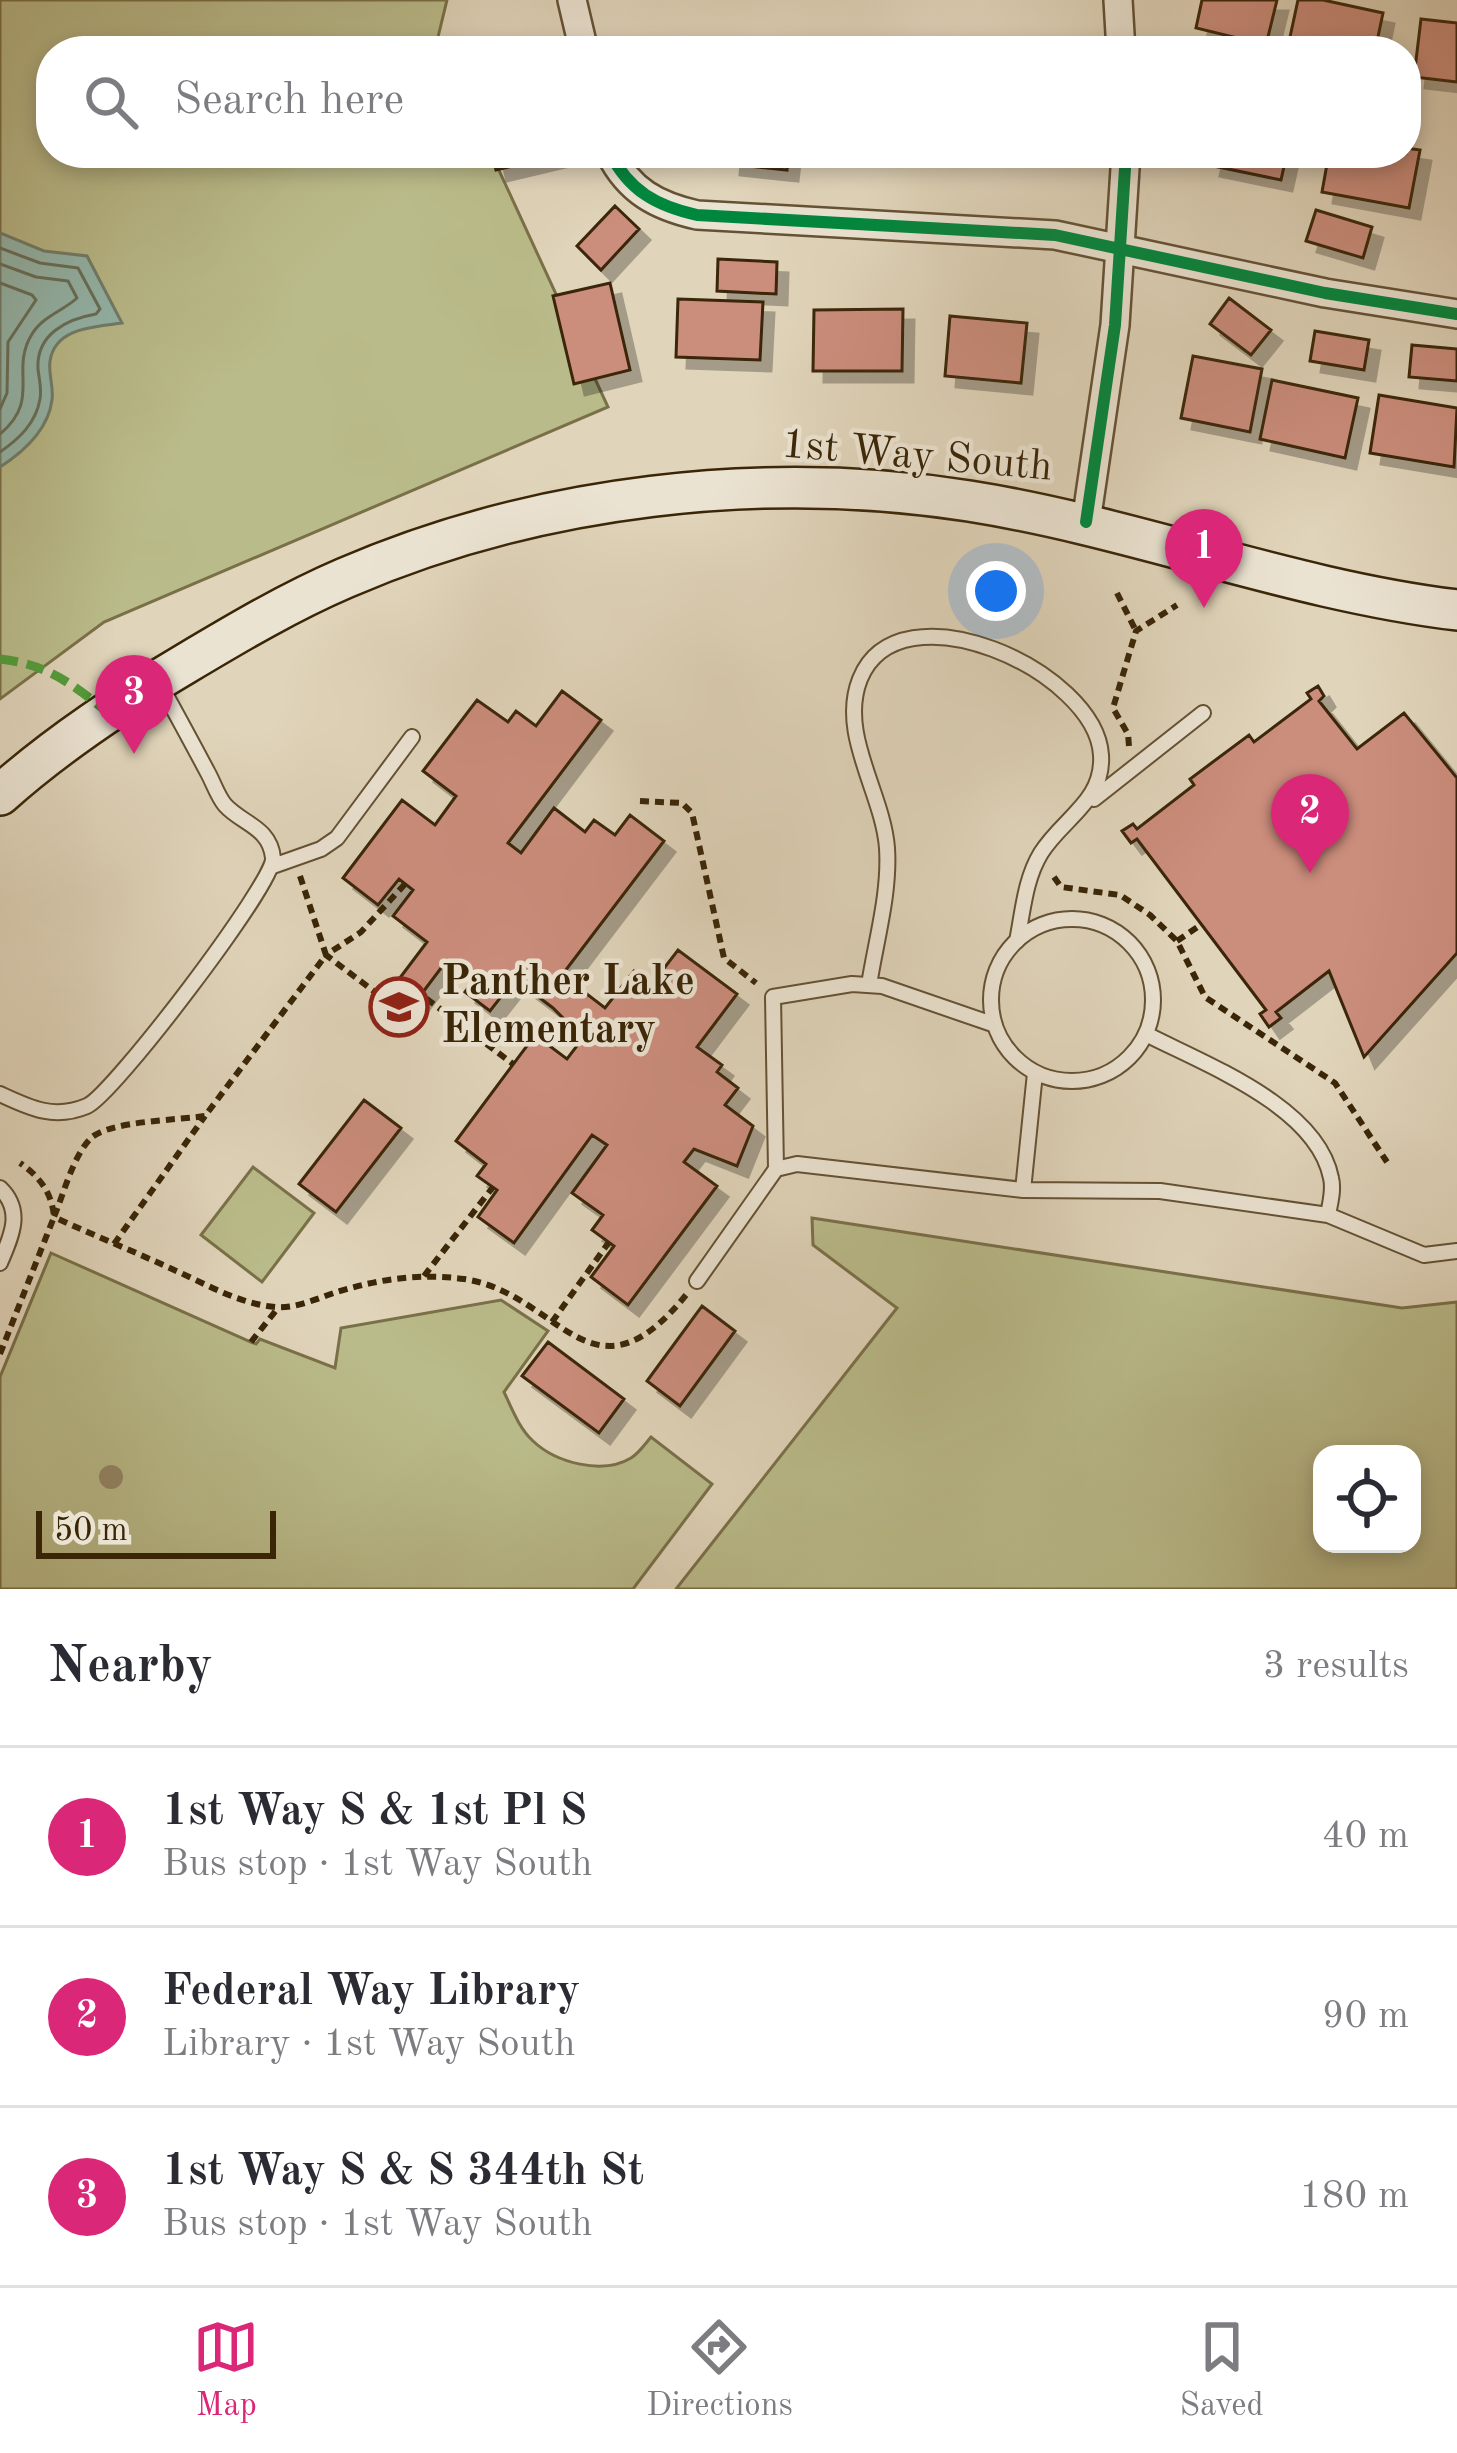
<!DOCTYPE html>
<html lang="en">
<head>
<meta charset="utf-8">
<style>
	:root { --surface:#fff; --page:#f2f2f3; --text:#2b2b33; --muted:#7c7c81; --line:#e1e1e2; --accent:#db2777 }
	body { margin:0; font-family:"Old Standard TT",serif; background:var(--page); color:var(--text) }
	.controls { position:absolute; right:36px; bottom:36px; display:grid; overflow:hidden; border-radius:24px; box-shadow:0 6px 18px #0003 }
	.controls button { width:108px; height:108px; display:grid; place-items:center; padding:0; border:0; border-bottom:3px solid var(--line); background:var(--surface); color:var(--text); font:60px sans-serif }
	.scale { position:absolute; left:36px; bottom:30px; width:240px; box-sizing:border-box; padding-left:12px; border:6px solid #3a2607; border-top:0; font-size:33px; line-height:42px; white-space:nowrap; color:#3a2607; -webkit-text-stroke:9px #ebe3d2; paint-order:stroke }
	.you { position:absolute; left:996px; top:591px; width:42px; height:42px; margin:-30px; border:9px solid #fff; border-radius:50%; background:#1a73e8; box-shadow:0 0 0 18px #1a73e833 }
	.badge { display:grid; place-items:center; width:78px; height:78px; border-radius:50%; background:var(--accent); color:#fff; font-size:39px; font-weight:700 }
	.pin { position:absolute; translate:-50% -99px; filter:drop-shadow(0 3px 6px #0008) }
	.pin::after { content:''; position:absolute; top:63px; width:42px; height:36px; background:inherit; clip-path:polygon(0 0,100% 0,50% 100%) }
	.list { margin:0; padding:0; list-style:none }
	h2 { display:flex; justify-content:space-between; align-items:center; height:156px; margin:0; padding:0 48px; font-size:51px }
	h2 small { font-size:39px; font-weight:400; color:var(--muted) }
	.list li { display:grid; grid-template-columns:78px 1fr auto; gap:36px; align-items:center; box-sizing:border-box; height:180px; padding:0 48px; border-top:3px solid var(--line) }
	.list b { display:block; font-size:45px; white-space:nowrap }
	.list p { margin:0; font-size:39px; white-space:nowrap; color:var(--muted) }
	.list em { font-size:39px; font-style:normal; color:var(--muted) }
	.icon { flex:none; width:66px; height:66px; fill:none; stroke:currentColor; stroke-width:2; stroke-linecap:round; stroke-linejoin:round }
	.map { position:relative; flex:none; width:1457px; height:1589px; overflow:hidden }
	.search { position:absolute; background:var(--surface); box-shadow:0 6px 18px #0003; left:36px; right:36px; top:36px; height:132px; display:flex; align-items:center; gap:30px; box-sizing:border-box; padding:0 42px; border-radius:48px; color:var(--muted); font-size:45px }
	.sheet { height:696px; background:var(--surface) }
	nav { display:flex; justify-content:space-around; align-items:center; box-sizing:border-box; height:168px; border-top:3px solid var(--line); background:var(--surface); font-size:33px; color:var(--muted) }
	nav a { display:grid; justify-items:center; gap:6px }
	nav .on { color:var(--accent) }
	.map>svg:first-child { display:block }
	.green { fill:#babb8a; stroke:#7a7048; stroke-width:3; fill-rule:evenodd }
	.water { fill:#94b8ad; stroke:#707e6b; stroke-width:3 }
	.lines { fill:none; stroke-linecap:round; stroke-linejoin:round }
	.shore { stroke:#676f5a; stroke-width:3 }
	.building { fill:#cb8d7b; stroke:#3a2607; stroke-width:3; filter:url(#shadow) }
	.service-casing { stroke:#645234; stroke-width:18 }
	.minor-casing { stroke:#645234; stroke-width:32 }
	.secondary-casing { stroke:#3a2607; stroke-width:44 }
	.path { stroke:#3a2607; stroke-width:6; stroke-dasharray:9 6; stroke-linecap:butt }
	.service { stroke:#ebe3d2; stroke-width:14 }
	.minor { stroke:#ebe3d2; stroke-width:27 }
	.secondary { stroke:#ebe3d2; stroke-width:39 }
	.quiet { stroke:#529c3a; stroke-width:9; stroke-dasharray:18 9; stroke-linecap:butt }
	.cycleway-casing { stroke:#ebe3d2; stroke-width:20 }
	.cycleway { stroke:#00873e; stroke-width:12 }
	.tree { fill:#96896a }
	.labels { text-anchor:middle; dominant-baseline:central; stroke-width:9; stroke-linejoin:round; paint-order:stroke }
	.street-label { font-size:42px; fill:#3a2607; stroke:#ebe3d2 }
	.poi-label { font-size:42px; font-weight:bold; fill:#3a2607; stroke:#ebe3d2; text-anchor:start }
</style>
</head>
<body>
<div class="map">
<svg width="1457" height="1589" viewBox="0 0 1457 1589">
	<defs>
		<filter id="shadow"><feDropShadow dx="11" dy="11" stdDeviation="0" flood-color="#0004"/></filter>
	</defs>
	<rect width="100%" height="100%" fill="#e0d4ba"/>
	<filter id="stains"><feTurbulence type="fractalNoise" baseFrequency=".00167" numOctaves="4"/><feColorMatrix values="0 0 0 0 .2 0 0 0 0 .09 0 0 0 0 .02 0 0 0 .5 -.17"/></filter>
	<radialGradient id="worn" r=".72"><stop offset=".6" stop-color="#630" stop-opacity="0"/><stop offset="1" stop-color="#630" stop-opacity=".3"/></radialGradient>
	<path class="green" d="M0,0H447L438,37L444,51H51V153H491L608,407L104,622L0,699Z
		M253,1167L314,1213L262,1282L201,1235Z
		M812,1218L1402,1308L1457,1302V1589H676L897,1308L813,1245ZM1322,1454H1412V1544H1322Z
		M51,1253L251,1342L256,1344L260,1339L335,1368L341,1328L501,1300L548,1331L504,1392C512,1409 519,1428 533,1441C556,1463 603,1475 631,1458C639,1453 645,1444 651,1437L712,1484L633,1589H0V1377Z"/>
	<path class="water" d="M0,233L44,251L87,256L122,323C95,327 55,327 50,361C48,374 54,387 52,400C48,430 25,451 0,467Z"/>
	<g class="lines">
		<path class="shore" d="M0,248L40,263L78,268L100,309L96,314C67,319 36,334 38,369C39,379 42,388 40,399C36,423 19,439 0,452
			M0,264L36,277L68,281L77,298C63,311 43,316 32,334C9,371 42,399 0,434
			M0,283L32,295L36,300L8,342L7,393L0,409"/>
	</g>
	<path class="building" d="M1202,0H1277L1266,45L1196,28Z
		M1298,0H1323L1383,13L1375,51H1287Z
		M1421,19L1457,23V82L1414,77Z
		M1406,148L1420,150L1409,208L1322,192L1329,153H1406Z
		M492,153H567L496,170Z
		M730,153H789L787,170L729,164Z
		M1212,153H1287L1281,180L1209,165Z
		M615,206L639,229L601,270L577,246Z
		M1316,210L1372,227L1363,258L1306,241Z
		M718,259L777,262L776,294L717,291Z
		M610,283L630,370L574,384L553,296Z
		M1229,298L1271,330L1251,355L1210,324Z
		M678,299L763,302L760,360L676,357Z
		M903,309L902,371H813L814,310Z
		M950,316L1027,323L1021,383L945,376Z
		M1315,331L1369,340L1364,370L1310,361Z
		M1412,345L1457,349V381L1409,377Z
		M1193,356L1262,369L1250,432L1181,418Z
		M1272,380L1358,398L1345,458L1260,439Z
		M1379,395L1457,408L1454,467L1370,453Z
		M1318,686L1324,696L1319,701L1357,749L1404,713L1457,778V953L1364,1057L1329,971L1276,1012L1281,1018L1269,1027L1260,1014L1266,1010L1137,839L1131,843L1122,831L1133,824L1137,829L1194,785L1190,779L1249,735L1254,742L1311,699L1307,693Z
		M562,691L601,720L508,843L521,853L554,808L585,832L594,820L615,835L630,815L664,841L562,975L605,1008L634,971L652,984L678,950L737,994L697,1047L722,1065L717,1072L738,1088L725,1105L753,1126L737,1166L694,1149L684,1162L717,1186L628,1305L591,1277L614,1246L592,1230L603,1215L572,1193L607,1145L592,1135L514,1243L478,1217L497,1190L477,1176L486,1164L456,1141L535,1035L567,1059L583,1038L553,1008L515,979L490,1011L465,992L474,980L447,960L417,1000L396,983L427,942L393,916L413,890L399,879L378,905L343,878L402,800L435,825L456,796L423,771L477,700L508,722L516,711L536,726Z
		M364,1100L401,1128L336,1212L299,1184Z
		M702,1306L735,1331L680,1406L647,1381Z
		M548,1342L624,1399L599,1433L522,1376Z"/>
	<g class="lines">
		<g class="service-casing">
			<path id="service" d="M1094,799L1203,713
				M273,866L321,849L337,838L412,737
				M991 1000a81 81 0 1 1 162 0a81 81 0 1 1-162 0Z
				M869,985C876,940 890,893 887,848C883,793 838,734 860,679C899,582 1096,671 1101,755C1104,801 1063,818 1041,853C1025,879 1023,911 1017,941
				M1146,1034C1204,1064 1317,1106 1331,1178C1334,1190 1330,1203 1328,1215
				M0,1094C30,1108 54,1120 87,1106C113,1095 275,882 273,858C270,827 242,824 225,805C218,797 213,782 208,773C192,743 176,713 159,683
				M776,1169L773,997L852,984L882,986L995,1025
				M0,1188C24,1211 11,1237 0,1263
				M1023,1190L1035,1073
				M697,1281L776,1169L797,1164L1023,1190L1160,1191L1328,1215L1424,1255L1457,1251"/>
		</g>
		<g class="minor-casing">
			<path id="minor" d="M572,0L584,51
				M1118,0L1121,51
				M610,153C629,191 657,206 697,215L1055,235L1325,293L1457,314
				M1086,522L1115,325L1126,153"/>
		</g>
		<g class="secondary-casing">
			<path id="secondary" d="M0,795C57,744 119,703 185,664C237,633 289,602 345,578C537,495 763,469 969,501C1134,527 1291,590 1457,610"/>
		</g>
		<path class="path" d="M1117,593L1136,631
			M1129,746L1128,734L1113,708L1136,631L1177,605
			M640,801L682,803L692,813L724,958L756,983
			M300,876L326,955L205,1116C179,1120 109,1121 91,1138C73,1156 64,1193 54,1217C93,1235 133,1251 172,1269C204,1283 239,1304 275,1307C295,1309 318,1298 337,1292C379,1279 420,1273 464,1279C560,1293 591,1412 686,1295
			M1054,877L1061,887L1120,895L1150,915L1177,941L1205,997L1335,1083L1387,1162
			M405,884L361,932L326,955L408,1017L423,996L513,1064
			M1177,941L1202,924
			M114,1244L205,1116
			M424,1276L493,1187
			M552,1322L609,1242
			M251,1342L278,1308
			M0,1354L54,1217C52,1193 40,1177 20,1163"/>
		<use href="#service" class="service"/>
		<use href="#minor" class="minor"/>
		<use href="#secondary" class="secondary"/>
		<path class="quiet" d="M0,659C46,664 71,683 106,711"/>
		<g class="cycleway-casing">
			<path id="cycleway" d="M610,153C629,191 657,206 697,215L1055,235L1325,293L1457,314
				M1086,522L1115,325L1126,153"/>
		</g>
		<use href="#cycleway" class="cycleway"/>
	</g>
	<circle class="tree" cx="111" cy="1477" r="12"/>
	<defs>
		<g id="school-ring" transform="scale(3)"><circle r="9.5" fill="#ebe3d2" stroke="#8f2418" stroke-width="1.5"/><path d="M0-5L7-2L0 1L-7-2ZM-4 1L0 2.5L4 1V4Q0 6-4 4Z" fill="#8f2418"/></g>
	</defs>
	<g fill-rule="evenodd">
		<use href="#school-ring" x="399" y="1007"/>
	</g>
	<g class="labels">
		<g class="street-label">
			<text transform="translate(917 457) rotate(5)">1st Way South</text>
		</g>
		<g class="poi-label">
			<text x="441" y="983">Panther Lake<tspan x="441" dy="48">Elementary</tspan></text>
		</g>
	</g>
	<rect width="100%" height="100%" filter="url(#stains)"/>
	<rect width="100%" height="100%" fill="url(#worn)"/>
</svg>
<div class="controls">
<button><svg class="icon" aria-label="locate" viewBox="0 0 24 24"><circle cx="12" cy="12" r="6"/><path d="M12 2v4M12 18v4M2 12h4M18 12h4"/></svg></button>
</div>
<div class="scale">50 m</div>
<div class="you"></div>
<div class="pin badge" style="left:1204px;top:608px">1</div>
<div class="pin badge" style="left:1310px;top:873px">2</div>
<div class="pin badge" style="left:134px;top:754px">3</div>
<div class="search"><svg class="icon" aria-label="search" viewBox="0 0 24 24"><circle cx="10" cy="10" r="6"/><path d="M15 15l6 6"/></svg>Search here</div>
</div>
<section class="sheet">
<h2>Nearby<small>3 results</small></h2>
<ul class="list">
<li><span class="badge">1</span><div><b>1st Way S &amp; 1st Pl S</b><p>Bus stop · 1st Way South</p></div><em>40 m</em></li>
<li><span class="badge">2</span><div><b>Federal Way Library</b><p>Library · 1st Way South</p></div><em>90 m</em></li>
<li><span class="badge">3</span><div><b>1st Way S &amp; S 344th St</b><p>Bus stop · 1st Way South</p></div><em>180 m</em></li>
</ul>
</section>
<nav>
<a class="on"><svg class="icon" aria-label="map" viewBox="0 0 24 24"><path d="M3 6l6-2 6 2 6-2v14l-6 2-6-2-6 2zM9 4v14M15 6v14"/></svg>Map</a>
<a><svg class="icon" aria-label="directions" viewBox="0 0 24 24"><path d="M12 3l9 9-9 9-9-9zM9 14v-3h6M13 9l2 2-2 2"/></svg>Directions</a>
<a><svg class="icon" aria-label="saved" viewBox="0 0 24 24"><path d="M7 4h10v16l-5-4-5 4z"/></svg>Saved</a>
</nav>
</body>
</html>
